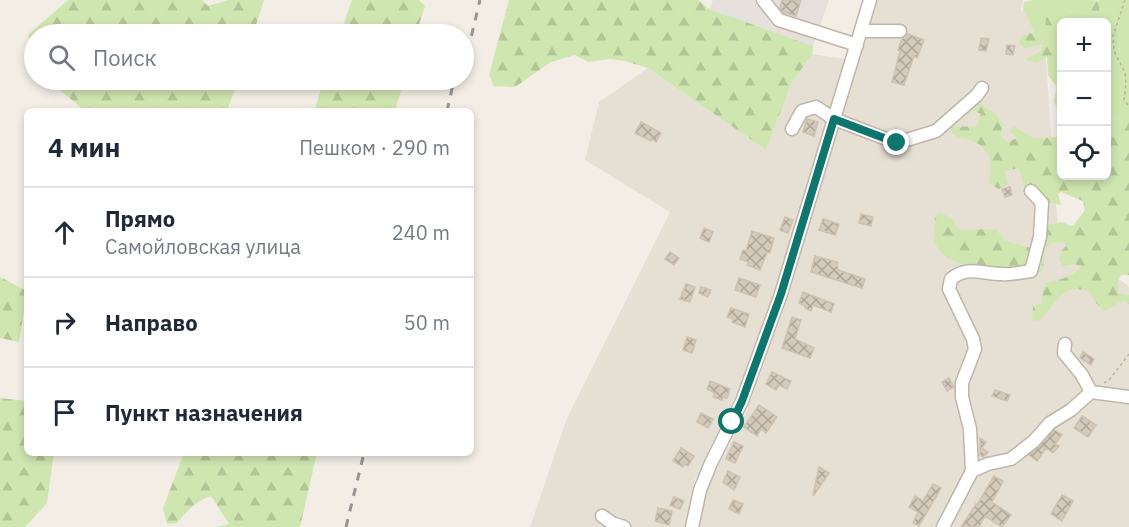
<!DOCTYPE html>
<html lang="ru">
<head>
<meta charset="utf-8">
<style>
	:root { --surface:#fff; --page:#f2f2f3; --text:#1f2937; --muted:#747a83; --line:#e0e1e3 }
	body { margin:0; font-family:"IBM Plex Sans",sans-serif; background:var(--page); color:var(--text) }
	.controls { position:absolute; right:18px; top:18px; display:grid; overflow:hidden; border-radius:9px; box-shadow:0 3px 9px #0003 }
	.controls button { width:54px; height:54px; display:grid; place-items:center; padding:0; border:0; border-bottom:2px solid var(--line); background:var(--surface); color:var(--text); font:30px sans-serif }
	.stop { position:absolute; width:18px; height:18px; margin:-14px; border:4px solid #0f766e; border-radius:50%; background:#fff }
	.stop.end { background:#0f766e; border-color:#fff; box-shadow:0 2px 6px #0008 }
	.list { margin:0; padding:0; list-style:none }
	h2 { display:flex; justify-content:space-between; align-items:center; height:78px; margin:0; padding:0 24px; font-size:26px }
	h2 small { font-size:20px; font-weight:400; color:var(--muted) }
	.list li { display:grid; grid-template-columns:39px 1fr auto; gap:18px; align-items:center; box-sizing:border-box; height:90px; padding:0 24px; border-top:2px solid var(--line) }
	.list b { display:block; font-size:22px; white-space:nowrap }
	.list p { margin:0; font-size:20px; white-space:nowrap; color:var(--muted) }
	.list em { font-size:20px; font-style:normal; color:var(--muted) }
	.icon { flex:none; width:33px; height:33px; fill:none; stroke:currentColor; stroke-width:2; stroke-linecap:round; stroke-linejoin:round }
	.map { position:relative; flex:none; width:1129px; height:527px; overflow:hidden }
	.search { position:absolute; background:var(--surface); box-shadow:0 3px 9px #0003; left:24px; top:24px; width:450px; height:66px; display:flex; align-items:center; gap:15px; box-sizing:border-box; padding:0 21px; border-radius:33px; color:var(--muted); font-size:22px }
	.panel { position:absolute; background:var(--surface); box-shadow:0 3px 9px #0003; left:24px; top:108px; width:450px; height:348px; border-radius:9px }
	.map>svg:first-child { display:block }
	.residential { fill:#e6e0d4 }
	.industrial { fill:#e5e0db }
	.green { fill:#cfe6b0 }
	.forest { fill:url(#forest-firs) }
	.building { fill:url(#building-cross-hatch); stroke:#cec1b0; stroke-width:1.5 }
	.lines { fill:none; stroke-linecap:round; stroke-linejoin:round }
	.minor-casing { stroke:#beb6a9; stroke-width:15 }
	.path { stroke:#bfb19b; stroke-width:1.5; stroke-dasharray:3 3; stroke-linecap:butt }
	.minor { stroke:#fff; stroke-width:12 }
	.rail { stroke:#959595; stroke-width:3; stroke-dasharray:8 8; stroke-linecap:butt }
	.route { stroke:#0f766e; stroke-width:8 }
</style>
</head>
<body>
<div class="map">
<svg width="1129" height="527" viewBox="0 0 1129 527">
	<defs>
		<pattern id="forest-firs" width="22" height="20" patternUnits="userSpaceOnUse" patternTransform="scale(1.5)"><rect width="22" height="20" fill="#cfe6b0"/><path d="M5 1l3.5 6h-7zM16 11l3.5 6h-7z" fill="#b3c698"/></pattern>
		<pattern id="building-cross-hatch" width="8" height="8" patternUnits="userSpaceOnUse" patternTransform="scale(1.5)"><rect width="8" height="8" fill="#d4cabc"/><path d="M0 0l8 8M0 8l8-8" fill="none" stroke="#aea59a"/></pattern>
	</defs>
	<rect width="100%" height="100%" fill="#f2eee6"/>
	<path class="residential" d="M877,0H1023L1021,10L1043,17L1058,231L1129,287V527H699L700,514L710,482L747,410L788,297Z
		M812,54L845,59L814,171L780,281L736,395L694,482L687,515L686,527H530L567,418L670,212L585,160L599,102L648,68L766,150L791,84Z"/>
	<path class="industrial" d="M713,0H829L813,46L709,9Z"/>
	<path class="green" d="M1033,0H1092L1078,6L1066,16L1054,14L1045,28L1035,33L1023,9L1024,2Z
		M1098,0H1129V117L1125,116L1107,120L1106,29L1109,24L1106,18L1099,13L1100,2Z"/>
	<path class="forest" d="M68,0H202L208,6L229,0H264L253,34H34V68L28,35Z
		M352,0H419L425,6L416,34H340Z
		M509,0H698L709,9L813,46L812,54L791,84L766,150L648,68L625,61L610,59L588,62L575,55L551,62L515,87L494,86L489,75Z
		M1092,0L1100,1L1099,13L1107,18L1109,24L1107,29L1106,22H1062L1061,119L1054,101L1057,87L1048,75L1047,57L1036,63L1025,60L1041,51L1043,44L1024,48L1019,43L1021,37L1045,28L1046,18L1054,14L1066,16L1078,6Z
		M48,80H238L227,111H137L136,109L123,111H85Z
		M324,80H404L395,111H314Z
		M978,103L995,113L1003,125L1000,136L1008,142L1017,138L1010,131L1013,126L1034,138L1061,137L1062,176H1106L1107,120L1125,116L1129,117V275H1121L1117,283L1119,293L1129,295V304L1124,300L1104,311L1095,302L1090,292C1061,281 1056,306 1039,321L1032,320L1033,307L1042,303L1043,287L1046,283C1058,280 1073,277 1081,267L1075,264L1063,266L1059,260L1061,251L1066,246L1065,242L1051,243L1045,249L1043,269L1040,273L1025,269L1018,274C994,270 940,269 934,239C933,231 935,222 935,215L940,212L954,220L955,225L961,230L996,229L1005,241L1031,248L1036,227L1063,222L1070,226L1074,225L1085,210L1083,201L1061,192L1058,194L1061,205L1044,201L1040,197L1025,190L1019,168L1005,171L1008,185L998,189L988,182C994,165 991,149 973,141C964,137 958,140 951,132V128C960,125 968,128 977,126L981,114L972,110L971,104Z
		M0,277L27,291L19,342L0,338Z
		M0,398L27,401V453H54L47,503L25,527H0Z
		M184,453H317L300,527H217L229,524L211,496C196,501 187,511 177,523L167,524L163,508Z"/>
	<path class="building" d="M782,0H801L796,16L783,12L780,8Z
		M908,34L924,40L917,58L914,56L904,85L892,82L900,51L898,50L902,39Z
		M981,38L989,39L986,51L979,50Z
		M1007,45L1015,46L1013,55L1006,54Z
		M807,119L818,122L814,136L803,132Z
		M641,122L661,133L656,142L652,139L651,141L635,133Z
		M1010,187L1012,195L1005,197L1002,189Z
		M861,214L873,217L871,226L859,223Z
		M785,217L793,220L788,233L780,230Z
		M823,219L839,224L835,235L819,230Z
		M704,228L713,232L709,242L700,238Z
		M752,231L774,238L770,253L767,252L760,270L747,265L748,262L740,259L743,250L746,251Z
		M670,252L679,258L674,265L665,259Z
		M815,256L837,262L838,270L865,279L862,288L811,272Z
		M739,278L760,285L756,297L735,290Z
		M686,284L695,287L690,302L680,299Z
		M701,287L711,290L708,297L699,293Z
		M803,292L834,304L831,312L813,305L811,311L805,308V306L799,303Z
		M731,308L749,314L745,327L732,322L733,319L727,317Z
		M792,317L801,320L795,339L814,348L810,358L782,348Z
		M687,337L696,340L692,353L683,350Z
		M1083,352L1094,359L1091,365L1080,358Z
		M772,372L791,381L787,389L779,385L776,390L766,384Z
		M949,378L954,387L947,391L942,382Z
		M710,381L730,389L727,398L723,397L722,400L713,397L715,393L707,389Z
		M995,390L1010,395L1007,401L992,396Z
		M759,405L777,417L766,433L761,429L757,436L744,427Z
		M701,413L713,419L708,428L697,422Z
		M1082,416L1096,425L1088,437L1074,428Z
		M1055,430L1062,435L1055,444L1059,446L1053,453L1046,448L1037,461L1029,455Z
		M980,438L986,442L982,448L988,452L983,457L980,455Z
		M734,442L743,446L735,463L726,459Z
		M681,448L694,456L688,466L684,464L683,467L673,461Z
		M819,467L829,473L814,495H813Z
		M728,471L740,477L734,490L723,482Z
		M994,476L1003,481L992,502L1011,515L1002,527L985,516L979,527H961L976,504L977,505Z
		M933,484L941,488L919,526L913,523L918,512L909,507L915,496L923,501Z
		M1062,495L1073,501L1062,521L1051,514Z
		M674,497L684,501L680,509L670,505Z
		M733,500L743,504L739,514L729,509Z
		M658,508L672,511L669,525L655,521Z"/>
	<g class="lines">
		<g class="minor-casing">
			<path id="minor" d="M763,0L779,20L857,45
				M861,31H900
				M792,129L802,111L816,107L834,119L897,143L936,131L977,95L982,88
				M1065,344L1064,353L1082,375L1091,392
				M972,471L970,429L962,397V383L975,349L973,339L949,289L951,279C968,265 982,274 1002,274C1012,275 1022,272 1031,271L1040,237L1042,203L1031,191
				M972,471L988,464L1011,459L1034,441L1050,423L1071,410L1091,392L1129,397
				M602,516L612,523L624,527
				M692,527L700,490L711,463L742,401L781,294L870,0
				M943,527L972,471"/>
		</g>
		<path class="path" d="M1125,0L1113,36L1114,51L1125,73L1126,83L1124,100L1129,106
			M1104,383L1110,379L1129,354"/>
		<use href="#minor" class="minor"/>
		<path class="rail" d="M464,67L480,0
			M447,111L454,80
			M346,527L364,453"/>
	</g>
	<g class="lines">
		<path class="route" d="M732,422L742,401L781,294L834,119L897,143"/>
	</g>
</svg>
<div class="controls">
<button>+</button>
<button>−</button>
<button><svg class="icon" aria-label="locate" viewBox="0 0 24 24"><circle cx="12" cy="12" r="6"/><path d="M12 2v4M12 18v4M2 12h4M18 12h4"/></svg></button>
</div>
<div class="stop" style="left:732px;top:422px"></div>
<div class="stop end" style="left:897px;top:143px"></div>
<div class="search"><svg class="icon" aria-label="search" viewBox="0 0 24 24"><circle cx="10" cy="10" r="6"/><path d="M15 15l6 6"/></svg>Поиск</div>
<section class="panel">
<h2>4 мин<small>Пешком · 290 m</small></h2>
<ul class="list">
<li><svg class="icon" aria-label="ahead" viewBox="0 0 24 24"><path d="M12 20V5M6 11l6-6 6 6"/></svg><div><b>Прямо</b><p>Самойловская улица</p></div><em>240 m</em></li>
<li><svg class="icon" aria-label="right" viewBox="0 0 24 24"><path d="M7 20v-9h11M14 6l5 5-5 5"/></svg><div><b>Направо</b></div><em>50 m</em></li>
<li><svg class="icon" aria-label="arrive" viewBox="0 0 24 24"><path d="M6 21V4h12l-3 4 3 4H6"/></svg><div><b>Пункт назначения</b></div></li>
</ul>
</section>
</div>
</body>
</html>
